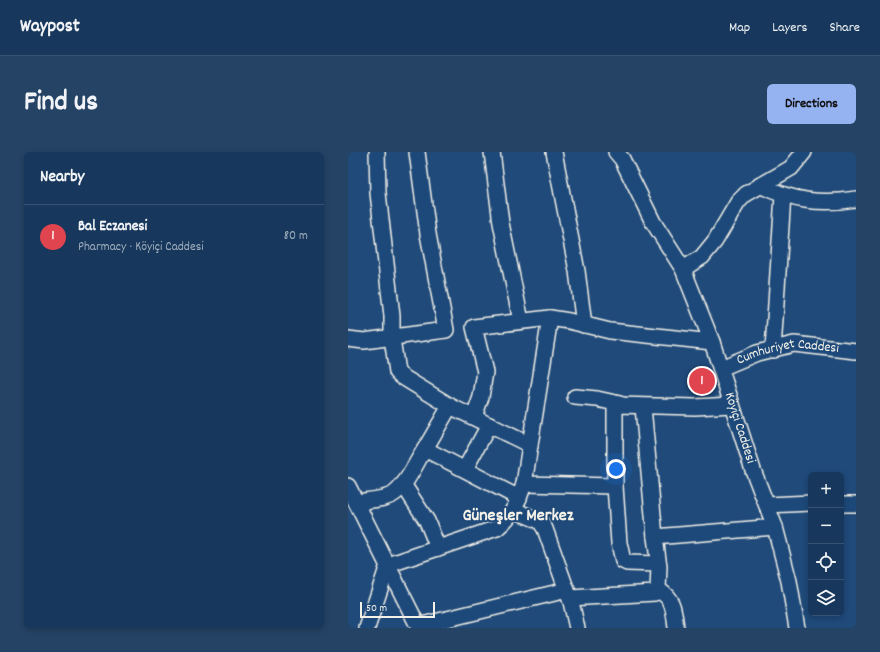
<!DOCTYPE html>
<html lang="en">
<head>
<meta charset="utf-8">
<style>
	:root { --surface:#17385c; --page:#244365; --text:#f1f3f6; --muted:#9eacbb; --line:#365272; --accent:#95b2f1 }
	body { margin:0; font-family:Dekko,sans-serif; background:var(--page); color:var(--text) }
	.controls { position:absolute; right:12px; bottom:12px; display:grid; overflow:hidden; border-radius:6px; box-shadow:0 2px 6px #0003 }
	.controls button { width:36px; height:36px; display:grid; place-items:center; padding:0; border:0; border-bottom:1px solid var(--line); background:var(--surface); color:var(--text); font:20px sans-serif }
	.scale { position:absolute; left:12px; bottom:10px; width:75px; box-sizing:border-box; padding-left:4px; border:2px solid #f4f1e8; border-top:0; font-size:11px; line-height:14px; white-space:nowrap; color:#f4f1e8; -webkit-text-stroke:3px #1f4a7a; paint-order:stroke }
	.you { position:absolute; left:268px; top:317px; width:14px; height:14px; margin:-10px; border:3px solid #fff; border-radius:50%; background:#1a73e8; box-shadow:0 0 0 6px #1a73e833 }
	.badge { display:grid; place-items:center; width:26px; height:26px; border-radius:50%; background:var(--accent); color:#fff; font-size:13px; font-weight:700 }
	.pin { position:absolute; translate:-50% -50%; border:2px solid #fff; box-shadow:0 1px 4px #0006 }
	.list { margin:0; padding:0; list-style:none }
	h2 { display:flex; justify-content:space-between; align-items:center; height:52px; margin:0; padding:0 16px; font-size:17px }
	h2 small { font-size:13px; font-weight:400; color:var(--muted) }
	.list li { display:grid; grid-template-columns:26px 1fr auto; gap:12px; align-items:center; box-sizing:border-box; height:64px; padding:0 16px; border-top:1px solid var(--line) }
	.list b { display:block; font-size:15px; white-space:nowrap }
	.list p { margin:0; font-size:13px; white-space:nowrap; color:var(--muted) }
	.list em { font-size:13px; font-style:normal; color:var(--muted) }
	.icon { flex:none; width:22px; height:22px; fill:none; stroke:currentColor; stroke-width:2; stroke-linecap:round; stroke-linejoin:round }
	.map { position:relative; flex:none; width:508px; height:476px; overflow:hidden; border-radius:6px }
	header { display:flex; align-items:center; gap:24px; box-sizing:border-box; height:56px; padding:0 20px; background:var(--surface); border-bottom:1px solid var(--line) }
	header strong { font-size:19px }
	nav { display:flex; gap:22px; margin-inline-start:auto; font-size:14px }
	.intro { display:flex; align-items:center; justify-content:space-between; box-sizing:border-box; height:96px; padding:0 24px }
	h1 { margin:0; font-size:28px }
	.button { padding:10px 18px; border-radius:6px; background:var(--accent); color:#111; font-size:14px; font-weight:700 }
	main { display:flex; gap:24px; padding:0 24px }
	aside { flex:1; background:var(--surface); border-radius:6px; box-shadow:0 2px 6px #0003 }
	.map>svg:first-child { display:block }
	.lines { fill:none; stroke-linecap:round; stroke-linejoin:round }
	.minor-casing { stroke:#f4f1e8; stroke-width:18 }
	.minor { stroke:#1f4a7a; stroke-width:15 }
	.labels { text-anchor:middle; dominant-baseline:central; stroke-width:4; stroke-linejoin:round; paint-order:stroke }
	.street-label { font-size:14px; fill:#f4f1e8; stroke:#1f4a7a }
	.district-label { font-size:18px; font-weight:bold; fill:#f4f1e8; stroke:#1f4a7a }
</style>
</head>
<body>
<header>
<strong>Waypost</strong>
<nav><a>Map</a><a>Layers</a><a>Share</a></nav>
</header>
<div class="intro"><h1>Find us</h1><a class="button">Directions</a></div>
<main>
<aside>
<h2>Nearby<small></small></h2>
<ul class="list">
<li><span class="badge" style="background:#e0444e">1</span><div><b>Bal Eczanesi</b><p>Pharmacy · Köyiçi Caddesi</p></div><em>80 m</em></li>
</ul>
</aside>
<div class="map">
<svg width="508" height="476" viewBox="0 0 508 476">
	<rect width="100%" height="100%" fill="#1f4a7a"/>
	<filter id="ink" filterUnits="userSpaceOnUse"><feTurbulence type="fractalNoise" baseFrequency=".025" numOctaves="2"/><feDisplacementMap in="SourceGraphic" scale="8" xChannelSelector="R" yChannelSelector="G"/><feConvolveMatrix kernelMatrix="1 2 1 2 8 2 1 2 1" color-interpolation-filters="sRGB"/></filter>
	<g filter="url(#ink)">
		<g class="lines">
			<g class="minor-casing">
				<g id="minor">
					<path d="M29,0L30,41L44,164V186L49,220L53,224L102,254L182,293L202,166L221,169L262,179L364,190"/>
					<path d="M144,0L153,71L173,169"/>
					<path d="M206,0L229,119L236,173"/>
					<path id="s1" d="M268,0L274,7L305,70L335,117L364,190L405,318L427,375L441,429L449,476"/>
					<path d="M412,33C444,49 473,53 508,47"/>
					<path d="M335,117L354,105L367,89L390,50L398,42L443,16L456,0"/>
					<path d="M0,187L16,189L98,178L80,82L69,0"/>
					<path d="M425,198L435,43"/>
					<path id="s2" d="M373,216L409,201L446,192L508,199"/>
					<path d="M227,245L249,247L272,252"/>
					<path d="M102,254L77,297L171,346"/>
					<path d="M295,255L307,385"/>
					<path d="M126,265L133,245L137,220L126,175L202,166"/>
					<path d="M182,293L176,332L267,334V255L269,253L347,255L384,253"/>
					<path d="M117,317L141,273"/>
					<path d="M55,332L79,369L90,396"/>
					<path d="M0,334L71,476"/>
					<path d="M267,334L271,391L275,409L279,411L310,412"/>
					<path d="M8,350C19,348 38,348 47,341C60,331 68,310 77,297"/>
					<path d="M493,352H508"/>
					<path d="M419,353L463,351"/>
					<path d="M166,358L192,369L197,377L223,450L229,476"/>
					<path d="M310,438C326,446 326,460 328,476"/>
					<path d="M222,446L307,441L310,438L311,415L307,385L427,375"/>
					<path d="M70,474L219,438"/>
					<path d="M19,476L40,413L149,376C165,363 170,350 176,332"/>
				</g>
			</g>
			<use href="#minor" class="minor"/>
		</g>
	</g>
	<g class="labels">
		<g class="street-label">
			<text stroke="none"><textPath href="#s2" startOffset="70">Cumhuriyet Caddesi</textPath></text>
			<text stroke="none"><textPath href="#s1" startOffset="304">Köyiçi Caddesi</textPath></text>
		</g>
		<g class="district-label">
			<text x="170" y="364">Güneşler Merkez</text>
		</g>
	</g>
</svg>
<div class="controls">
<button>+</button>
<button>−</button>
<button><svg class="icon" aria-label="locate" viewBox="0 0 24 24"><circle cx="12" cy="12" r="6"/><path d="M12 2v4M12 18v4M2 12h4M18 12h4"/></svg></button>
<button><svg class="icon" aria-label="layers" viewBox="0 0 24 24"><path d="M12 4l9 5-9 5-9-5zM3 14l9 5 9-5"/></svg></button>
</div>
<div class="scale">50 m</div>
<div class="you"></div>
<div class="pin badge" style="left:354px;top:229px;background:#e0444e">1</div>
</div>
</main>
</body>
</html>
